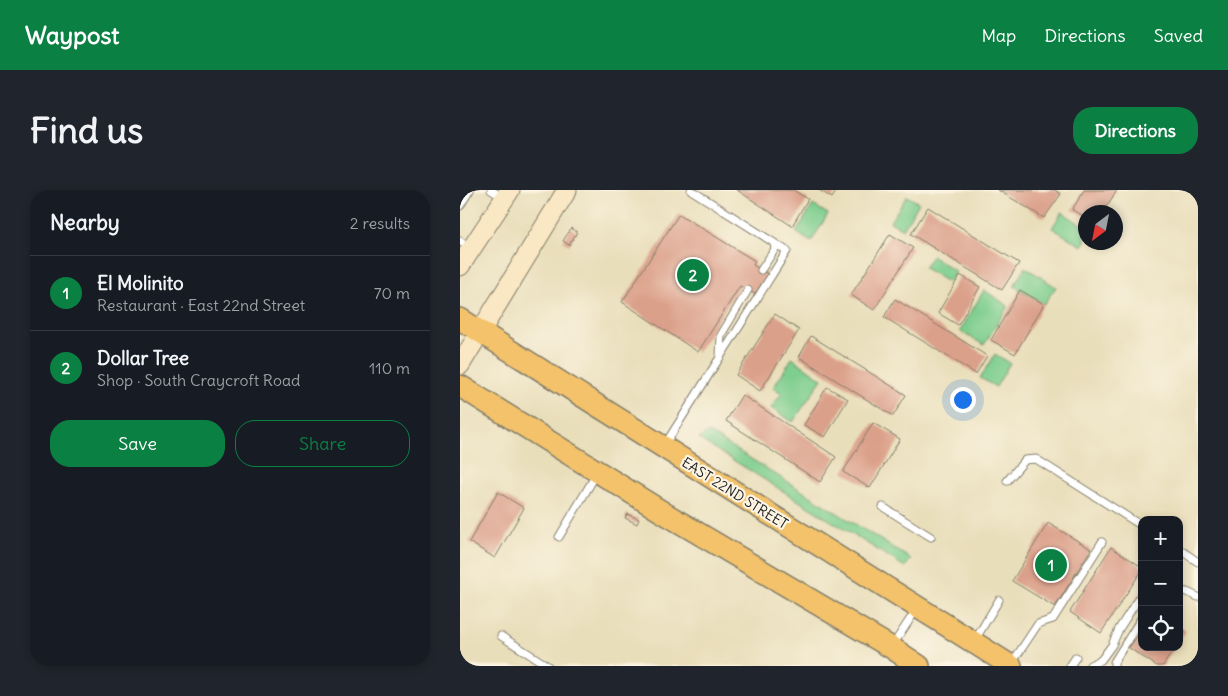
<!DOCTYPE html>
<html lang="en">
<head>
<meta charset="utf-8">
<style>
	:root { --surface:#171b24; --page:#20242c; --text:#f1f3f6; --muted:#9ea1a6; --line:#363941; --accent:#0b8043 }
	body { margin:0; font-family:Delius,sans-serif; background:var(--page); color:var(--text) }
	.controls { position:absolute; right:15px; bottom:15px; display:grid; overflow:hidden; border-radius:10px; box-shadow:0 2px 8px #0003 }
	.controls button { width:45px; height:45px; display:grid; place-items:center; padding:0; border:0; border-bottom:1px solid var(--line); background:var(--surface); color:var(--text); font:25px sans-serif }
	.compass { position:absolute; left:618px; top:15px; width:45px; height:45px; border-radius:50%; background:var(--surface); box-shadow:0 2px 8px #0003; rotate:212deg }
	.you { position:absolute; left:502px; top:209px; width:18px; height:18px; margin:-12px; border:4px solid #fff; border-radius:50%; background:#1a73e8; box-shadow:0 0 0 8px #1a73e833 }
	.badge { display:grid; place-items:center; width:32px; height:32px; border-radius:50%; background:var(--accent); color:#fff; font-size:16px; font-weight:700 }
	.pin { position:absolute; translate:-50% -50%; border:2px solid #fff; box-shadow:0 1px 5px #0006 }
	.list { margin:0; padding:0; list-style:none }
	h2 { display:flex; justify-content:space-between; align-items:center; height:65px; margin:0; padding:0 20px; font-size:21px }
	h2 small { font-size:16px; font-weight:400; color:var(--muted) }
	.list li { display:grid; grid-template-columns:32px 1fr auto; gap:15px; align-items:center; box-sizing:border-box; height:75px; padding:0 20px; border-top:1px solid var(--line) }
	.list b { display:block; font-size:19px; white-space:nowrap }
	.list p { margin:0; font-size:16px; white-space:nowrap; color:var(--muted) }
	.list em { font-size:16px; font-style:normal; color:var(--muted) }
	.actions { display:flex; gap:10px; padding:15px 20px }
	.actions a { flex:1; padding:11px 0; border:1px solid var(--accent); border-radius:20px; text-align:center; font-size:18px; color:var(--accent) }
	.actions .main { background:var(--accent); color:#fff }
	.icon { flex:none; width:28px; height:28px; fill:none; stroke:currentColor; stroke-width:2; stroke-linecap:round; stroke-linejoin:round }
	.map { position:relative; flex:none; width:738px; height:476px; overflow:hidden; border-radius:20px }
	header { display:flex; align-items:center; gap:30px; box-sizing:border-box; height:70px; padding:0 25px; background:var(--accent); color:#fff }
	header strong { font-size:24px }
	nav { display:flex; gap:28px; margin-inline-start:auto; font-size:18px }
	.intro { display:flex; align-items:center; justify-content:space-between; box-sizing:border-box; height:120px; padding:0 30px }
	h1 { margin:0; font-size:35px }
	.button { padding:12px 22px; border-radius:20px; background:var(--accent); color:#fff; font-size:18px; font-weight:700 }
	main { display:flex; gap:30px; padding:0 30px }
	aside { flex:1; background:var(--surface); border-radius:20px; box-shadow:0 2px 8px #0003 }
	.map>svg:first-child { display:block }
	.green { fill:#7ece8e; stroke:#4d7555 }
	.building { fill:#dba08a }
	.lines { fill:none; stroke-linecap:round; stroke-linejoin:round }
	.lane-casing { stroke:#827d6b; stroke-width:9 }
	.secondary-casing { stroke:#827d6b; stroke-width:21 }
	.primary-casing { stroke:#827d6b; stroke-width:24 }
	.lane { stroke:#fff; stroke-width:7 }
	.secondary { stroke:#fae7c3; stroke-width:19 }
	.primary { stroke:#f3c26a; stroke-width:21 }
	.labels { text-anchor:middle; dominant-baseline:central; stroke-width:4.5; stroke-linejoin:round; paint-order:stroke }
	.street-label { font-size:14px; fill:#1c1c1c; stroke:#fcf5e5 }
</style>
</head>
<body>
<header>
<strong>Waypost</strong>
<nav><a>Map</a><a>Directions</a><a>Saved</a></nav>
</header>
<div class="intro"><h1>Find us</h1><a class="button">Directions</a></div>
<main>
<aside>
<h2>Nearby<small>2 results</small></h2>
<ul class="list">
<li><span class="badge">1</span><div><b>El Molinito</b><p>Restaurant · East 22nd Street</p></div><em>70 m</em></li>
<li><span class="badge">2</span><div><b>Dollar Tree</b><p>Shop · South Craycroft Road</p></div><em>110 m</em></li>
</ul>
<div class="actions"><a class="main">Save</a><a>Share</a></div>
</aside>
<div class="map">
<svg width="738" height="476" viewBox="0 0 738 476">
	<rect width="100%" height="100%" fill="#fcf5e5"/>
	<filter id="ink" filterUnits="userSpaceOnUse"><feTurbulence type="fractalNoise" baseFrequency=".02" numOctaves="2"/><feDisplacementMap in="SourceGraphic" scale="10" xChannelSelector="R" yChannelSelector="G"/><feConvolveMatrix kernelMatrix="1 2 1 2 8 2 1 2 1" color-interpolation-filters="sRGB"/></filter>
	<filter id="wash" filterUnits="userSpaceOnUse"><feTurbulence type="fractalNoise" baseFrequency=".0096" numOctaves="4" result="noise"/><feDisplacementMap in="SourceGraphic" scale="20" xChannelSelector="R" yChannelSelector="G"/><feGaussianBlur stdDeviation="1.12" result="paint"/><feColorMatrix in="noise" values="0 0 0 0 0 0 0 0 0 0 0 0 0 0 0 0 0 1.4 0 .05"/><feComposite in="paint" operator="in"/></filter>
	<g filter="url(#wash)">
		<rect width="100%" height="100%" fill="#e9deba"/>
		<path class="green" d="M447,6L459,13L443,39L430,32Z
			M353,15L368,24L351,52L336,42Z
			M602,22L625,37V51L622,56L592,38Z
			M472,66L496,82L488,92L464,78Z
			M565,77L596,97L584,114L554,96Z
			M524,100L548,116L524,155L500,141Z
			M535,164L550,173L536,197L520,188Z
			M332,168L362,189L333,232L311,218L322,203L313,198Z
			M248,242L451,369L445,377L239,249Z"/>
		<g id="blocks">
			<path class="building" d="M277,0H333L348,9L332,36Z
				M359,0H377L372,8Z
				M538,0H595L601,4L584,28Z
				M624,0H657L643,22H626V27L612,20Z
				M468,17L559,73L542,100L451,44Z
				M219,24L295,71L293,75L308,84L295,104L280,96L238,162L162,112Z
				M111,38L117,42L109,55L103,51Z
				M430,44L453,58L414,120L391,105Z
				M500,85L520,97L498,135L478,123Z
				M560,100L584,114L555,164L531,150Z
				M435,109L527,166L516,184L424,127Z
				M315,124L339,140L300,201L276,185Z
				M351,146L446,205L433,226L339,167Z
				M367,197L388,209L365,247L344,235Z
				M282,205L376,267L360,292L266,231Z
				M413,233L440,249L410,298L383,282Z
				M38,302L64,318L35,368L9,352Z
				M167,324L179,329L177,334L165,328Z
				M588,333L631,359L595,417L552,391Z
				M651,357L682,377V380L641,443L610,422Z
				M719,437L726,441L719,451Z
				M682,439V457H715L703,476H697L669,458Z"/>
		</g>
	</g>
	<g filter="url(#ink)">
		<use href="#blocks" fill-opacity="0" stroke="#827d6b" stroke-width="1"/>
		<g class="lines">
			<g class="lane-casing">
				<path id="lane" d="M31,0L44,8
					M0,16L10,0
					M0,51L11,59
					M301,80L315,59L314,53
					M260,167L261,145L288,100
					M204,256L327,61L231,0
					M547,291L565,270L576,269L682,336
					M423,317L471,347
					M99,347L137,283
					M719,359L738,372
					M719,401L727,402L738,407
					M41,446L88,476
					M515,450L539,410
					M433,455L456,420
					M552,473L578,434L593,429L642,352
					M630,475L641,470L652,455L659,439L682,403
					M610,476L616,467
					M654,476V472L682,427"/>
			</g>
			<g class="secondary-casing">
				<path id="secondary" d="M0,76L50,0
					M0,175L107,0"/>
			</g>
			<g class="primary-casing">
				<path id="primary" d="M0,129L551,476
					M0,196L204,323L432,458L459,476"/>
			</g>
			<use href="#lane" class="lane"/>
			<use href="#secondary" class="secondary"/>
			<use href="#primary" class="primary"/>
		</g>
	</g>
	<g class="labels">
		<g class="street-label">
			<text transform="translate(275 303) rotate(32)">EAST 22ND STREET</text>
		</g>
	</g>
</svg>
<div class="controls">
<button>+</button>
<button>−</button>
<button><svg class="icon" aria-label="locate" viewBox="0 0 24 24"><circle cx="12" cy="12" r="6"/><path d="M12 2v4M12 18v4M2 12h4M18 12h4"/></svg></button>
</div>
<svg class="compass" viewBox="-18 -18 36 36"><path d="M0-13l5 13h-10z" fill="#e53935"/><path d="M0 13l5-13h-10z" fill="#9ea1a6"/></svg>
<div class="you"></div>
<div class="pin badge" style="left:591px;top:375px">1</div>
<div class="pin badge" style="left:233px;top:85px">2</div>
</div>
</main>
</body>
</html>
